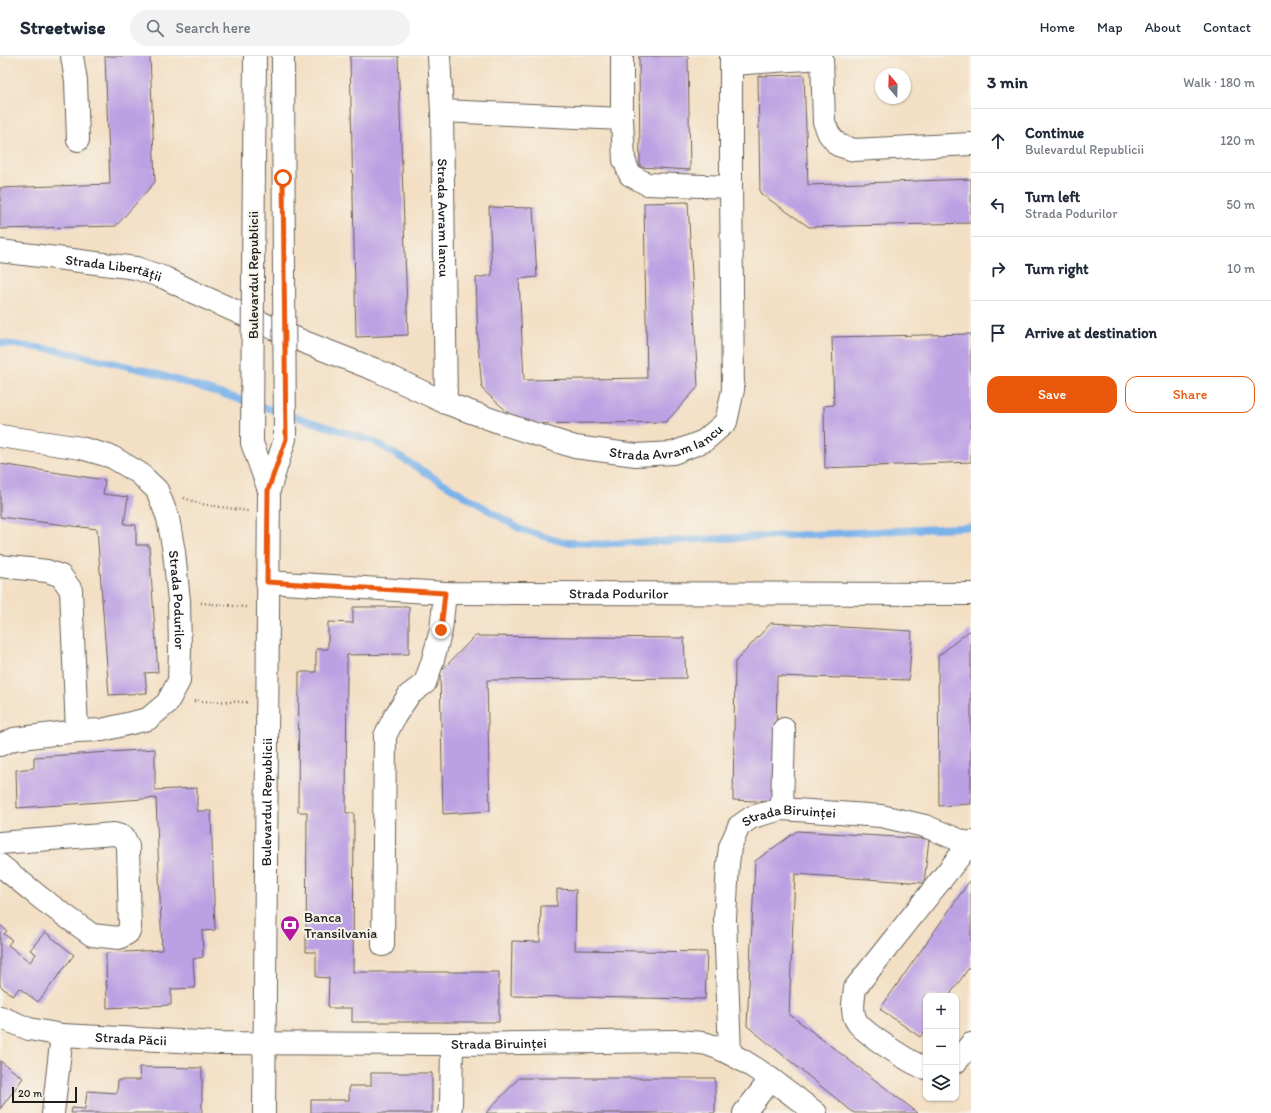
<!DOCTYPE html>
<html lang="en">
<head>
<meta charset="utf-8">
<style>
	:root { --surface:#fff; --page:#f2f2f3; --text:#1f2937; --muted:#747a83; --line:#e0e1e3; --accent:#ea580c }
	body { margin:0; font-family:Itim,sans-serif; background:var(--page); color:var(--text) }
	.controls { position:absolute; right:12px; bottom:12px; display:grid; overflow:hidden; border-radius:8px; box-shadow:0 1px 3px #0004 }
	.controls button { width:36px; height:36px; display:grid; place-items:center; padding:0; border:0; border-bottom:1px solid var(--line); background:var(--surface); color:var(--text); font:20px sans-serif }
	.compass { position:absolute; left:875px; top:12px; width:36px; height:36px; border-radius:50%; background:var(--surface); box-shadow:0 1px 3px #0004; rotate:341deg }
	.scale { position:absolute; left:12px; bottom:10px; width:65px; box-sizing:border-box; padding-left:4px; border:2px solid #1c1c1c; border-top:0; font-size:11px; line-height:14px; white-space:nowrap; color:#1c1c1c; -webkit-text-stroke:3px #f7f3e8; paint-order:stroke }
	.stop { position:absolute; width:12px; height:12px; margin:-9px; border:3px solid #ea580c; border-radius:50%; background:#fff }
	.stop.end { background:#ea580c; border-color:#fff; box-shadow:0 1px 4px #0008 }
	.list { margin:0; padding:0; list-style:none }
	h2 { display:flex; justify-content:space-between; align-items:center; height:52px; margin:0; padding:0 16px; font-size:17px }
	h2 small { font-size:13px; font-weight:400; color:var(--muted) }
	.list li { display:grid; grid-template-columns:26px 1fr auto; gap:12px; align-items:center; box-sizing:border-box; height:64px; padding:0 16px; border-top:1px solid var(--line) }
	.list b { display:block; font-size:15px; white-space:nowrap }
	.list p { margin:0; font-size:13px; white-space:nowrap; color:var(--muted) }
	.list em { font-size:13px; font-style:normal; color:var(--muted) }
	.actions { display:flex; gap:8px; padding:12px 16px }
	.actions a { flex:1; padding:9px 0; border:1px solid var(--accent); border-radius:12px; text-align:center; font-size:14px; color:var(--accent) }
	.actions .main { background:var(--accent); color:#fff }
	.icon { flex:none; width:22px; height:22px; fill:none; stroke:currentColor; stroke-width:2; stroke-linecap:round; stroke-linejoin:round }
	.map { position:relative; flex:none; width:971px; height:1057px; overflow:hidden }
	header { display:flex; align-items:center; gap:24px; box-sizing:border-box; height:56px; padding:0 20px; background:var(--surface); border-bottom:1px solid var(--line) }
	header strong { font-size:19px }
	nav { display:flex; gap:22px; margin-inline-start:auto; font-size:14px }
	.search { width:280px; height:36px; background:var(--page); display:flex; align-items:center; gap:10px; box-sizing:border-box; padding:0 14px; border-radius:22px; color:var(--muted); font-size:15px }
	main { display:flex }
	aside { flex:1; background:var(--surface) }
	.map>svg:first-child { display:block }
	.lines { fill:none; stroke-linecap:round; stroke-linejoin:round }
	.stream { stroke:#7ab2ea; stroke-width:7 }
	.building { fill:#bba0e3 }
	.minor-casing { stroke:#676057; stroke-width:24 }
	.path { stroke:#676057; stroke-width:2.5; stroke-dasharray:1 3; stroke-linecap:butt }
	.minor { stroke:#fff; stroke-width:22 }
	.minor-bridge-casing { stroke:#676057; stroke-width:24; stroke-linecap:butt }
	.minor-bridge { stroke:#fff; stroke-width:22 }
	.route { stroke:#ea580c; stroke-width:5 }
	.labels { text-anchor:middle; dominant-baseline:central; stroke-width:4; stroke-linejoin:round; paint-order:stroke }
	.street-label { font-size:14px; fill:#1c1c1c; stroke:#f7f3e8 }
	.poi-label { font-size:14px; fill:#1c1c1c; stroke:#f7f3e8; text-anchor:start }
</style>
</head>
<body>
<header>
<strong>Streetwise</strong>
<div class="search"><svg class="icon" aria-label="search" viewBox="0 0 24 24"><circle cx="10" cy="10" r="6"/><path d="M15 15l6 6"/></svg>Search here</div>
<nav><a>Home</a><a>Map</a><a>About</a><a>Contact</a></nav>
</header>
<main>
<div class="map">
<svg width="971" height="1057" viewBox="0 0 971 1057">
	<rect width="100%" height="100%" fill="#f7f3e8"/>
	<filter id="ink" filterUnits="userSpaceOnUse"><feTurbulence type="fractalNoise" baseFrequency=".025" numOctaves="2"/><feDisplacementMap in="SourceGraphic" scale="8" xChannelSelector="R" yChannelSelector="G"/><feConvolveMatrix kernelMatrix="1 2 1 2 8 2 1 2 1" color-interpolation-filters="sRGB"/></filter>
	<filter id="wash" filterUnits="userSpaceOnUse"><feTurbulence type="fractalNoise" baseFrequency=".012" numOctaves="4" result="noise"/><feDisplacementMap in="SourceGraphic" scale="16" xChannelSelector="R" yChannelSelector="G"/><feGaussianBlur stdDeviation="0.9" result="paint"/><feColorMatrix in="noise" values="0 0 0 0 0 0 0 0 0 0 0 0 0 0 0 0 0 1.4 0 .05"/><feComposite in="paint" operator="in"/></filter>
	<g filter="url(#wash)">
		<rect width="100%" height="100%" fill="#f3dfc4"/>
		<g class="lines">
			<path class="stream" d="M0,287L57,294L148,315L373,385L520,473L562,486L602,488L971,471"/>
		</g>
		<g id="blocks">
			<path class="building" d="M105,0H150L155,126L116,170L0,173V132L110,128Z
				M350,0H398L408,279L356,281Z
				M639,0H688L690,114L640,111Z
				M804,19L808,129L971,123V167L809,171L760,137L758,20Z
				M688,146L698,331L666,366L521,368L482,333L478,288L476,222L492,219L489,151L533,152L537,221L519,223L524,324L647,322L644,147Z
				M971,278V406L825,412L824,350L834,349L832,281Z
				M0,408L105,424L103,438L128,441L124,468L136,469V489H149L158,616L145,617L147,637L109,639L97,473L0,461Z
				M353,551H409V598L347,599L346,757H354L353,916H499V966H352V952H328L329,922L316,921V896H306L307,756H298L299,616H316V593H328V566L353,567Z
				M771,567L912,575L909,624L777,620L775,746L733,744L735,606Z
				M969,575H971V748L939,750L938,600Z
				M475,580L684,582L686,622L487,624L490,755L443,758L440,616Z
				M155,693V734L197,732V755H211L215,874L202,875L203,901L193,903L195,932L171,933V949L107,952L106,897L162,894L156,742L17,752L16,714L34,712V701Z
				M797,775L929,783L924,827L795,818L789,958L918,1057H854L747,970L755,805Z
				M971,823V909L949,940H926V973L920,981L880,953Z
				M557,833L576,834L575,894L707,896L705,943L511,940L512,885L540,886L541,850H557Z
				M0,869L7,875L4,878L12,884L8,889L30,906L36,898L30,894L45,876L74,899L38,946L19,932L13,940L0,930Z
				M0,1005L23,1022L0,1053Z
				M139,1011L202,1012V1057H71L72,1052L85,1053L87,1035L117,1037L118,1024H140Z
				M371,1017H432V1057H311V1044H349V1030H371Z
				M519,1022H715V1057H486Z"/>
		</g>
	</g>
	<g filter="url(#ink)">
		<use href="#blocks" fill-opacity="0" stroke="#676057" stroke-width="1"/>
		<g class="lines">
			<g class="minor-casing">
				<g id="minor">
					<path d="M72,0L76,25L78,84"/>
					<path d="M283,0L284,221"/>
					<path id="s1" d="M439,0L442,55L446,347"/>
					<path d="M622,0V63L624,104L630,119L647,128L731,131"/>
					<path d="M731,8L822,2L824,66L829,78L838,89L854,94L971,88"/>
					<path d="M442,55L622,63"/>
					<path id="s2" d="M0,195L136,212L165,222L193,236L304,286L376,314L446,347L504,368L575,391L636,399L673,397L704,385L726,366L733,334L731,131V0"/>
					<path d="M253,221L255,0"/>
					<path id="s3" d="M0,380L81,392L112,401L139,417L157,434L168,462L174,496L179,545L180,594L179,625L167,647L148,663L102,674L77,675L14,683L0,689"/>
					<path d="M0,510L47,515L61,520L71,534L77,675"/>
					<path id="s4" d="M267,526L445,537L971,538"/>
					<path d="M782,753L784,673"/>
					<path d="M0,787L114,778L124,781L128,790L130,872L128,877L119,882L92,879L42,843L0,809"/>
					<path d="M383,889L385,680L395,660L409,639L425,627L432,607L441,574L445,537"/>
					<path id="s5" d="M0,961L29,973L62,979L218,987L452,988L677,985C687,986 698,986 707,988C745,1000 784,1033 816,1057"/>
					<path id="s6" d="M730,998L725,863L728,808L730,791L739,770L752,761L782,753L881,760L925,770L971,789"/>
					<path d="M956,1006L971,988"/>
					<path d="M926,1012C913,1009 864,977 857,966C850,956 854,943 855,932L971,786"/>
					<path d="M53,1057L62,979"/>
					<path id="s7" d="M264,1057L269,434"/>
					<path d="M450,1057L451,1049L452,988"/>
					<path d="M744,1057L771,1023"/>
				</g>
			</g>
			<path class="path" d="M184,442L201,448L248,455
				M201,547L246,551
				M194,645L247,646"/>
			<use href="#minor" class="minor"/>
			<g class="minor-bridge-casing">
				<path id="minor-bridge" d="M253,221L252,387L269,434
					M269,434L285,383L284,221"/>
			</g>
			<use href="#minor-bridge" class="minor-bridge"/>
		</g>
	</g>
	<g class="lines" filter="url(#ink)">
		<path class="route" d="M283,122L286,383L268,434L267,526L445,537L441,574"/>
	</g>
	<defs>
		<g id="bank-pin" transform="scale(1)"><path d="M0 17L-7.5 6A9.5 9.5 0 1 1 7.5 6Z" fill="#b5179e" stroke="#f7f3e8"/><path d="M-6-4H6V4H-6ZM0-2.3a2.3 2.3 0 1 0 0 4.6a2.3 2.3 0 1 0 0-4.6Z" fill="#fff"/></g>
	</defs>
	<g fill-rule="evenodd">
		<use href="#bank-pin" x="290" y="869"/>
	</g>
	<g class="labels">
		<g class="street-label">
			<text stroke="none"><textPath href="#s1" startOffset="162">Strada Avram Iancu</textPath></text>
			<text stroke="none"><textPath href="#s2" startOffset="115">Strada Libertății</textPath></text>
			<text transform="translate(253 219) rotate(-90)">Bulevardul Republicii</text>
			<text stroke="none"><textPath href="#s2" startOffset="706">Strada Avram Iancu</textPath></text>
			<text stroke="none"><textPath href="#s4" startOffset="352">Strada Podurilor</textPath></text>
			<text stroke="none"><textPath href="#s3" startOffset="283">Strada Podurilor</textPath></text>
			<text stroke="none"><textPath href="#s7" startOffset="311">Bulevardul Republicii</textPath></text>
			<text stroke="none"><textPath href="#s6" startOffset="283">Strada Biruinței</textPath></text>
			<text stroke="none"><textPath href="#s5" startOffset="134">Strada Păcii</textPath></text>
			<text stroke="none"><textPath href="#s5" startOffset="502">Strada Biruinței</textPath></text>
		</g>
		<g class="poi-label">
			<text x="304" y="861">Banca<tspan x="304" dy="16">Transilvania</tspan></text>
		</g>
	</g>
</svg>
<div class="controls">
<button>+</button>
<button>−</button>
<button><svg class="icon" aria-label="layers" viewBox="0 0 24 24"><path d="M12 4l9 5-9 5-9-5zM3 14l9 5 9-5"/></svg></button>
</div>
<svg class="compass" viewBox="-18 -18 36 36"><path d="M0-13l5 13h-10z" fill="#e53935"/><path d="M0 13l5-13h-10z" fill="#747a83"/></svg>
<div class="scale">20 m</div>
<div class="stop" style="left:283px;top:122px"></div>
<div class="stop end" style="left:441px;top:574px"></div>
</div>
<aside>
<h2>3 min<small>Walk · 180 m</small></h2>
<ul class="list">
<li><svg class="icon" aria-label="ahead" viewBox="0 0 24 24"><path d="M12 20V5M6 11l6-6 6 6"/></svg><div><b>Continue</b><p>Bulevardul Republicii</p></div><em>120 m</em></li>
<li><svg class="icon" aria-label="left" viewBox="0 0 24 24"><path d="M17 20v-9H6M10 6l-5 5 5 5"/></svg><div><b>Turn left</b><p>Strada Podurilor</p></div><em>50 m</em></li>
<li><svg class="icon" aria-label="right" viewBox="0 0 24 24"><path d="M7 20v-9h11M14 6l5 5-5 5"/></svg><div><b>Turn right</b></div><em>10 m</em></li>
<li><svg class="icon" aria-label="arrive" viewBox="0 0 24 24"><path d="M6 21V4h12l-3 4 3 4H6"/></svg><div><b>Arrive at destination</b></div></li>
</ul>
<div class="actions"><a class="main">Save</a><a>Share</a></div>
</aside>
</main>
</body>
</html>
